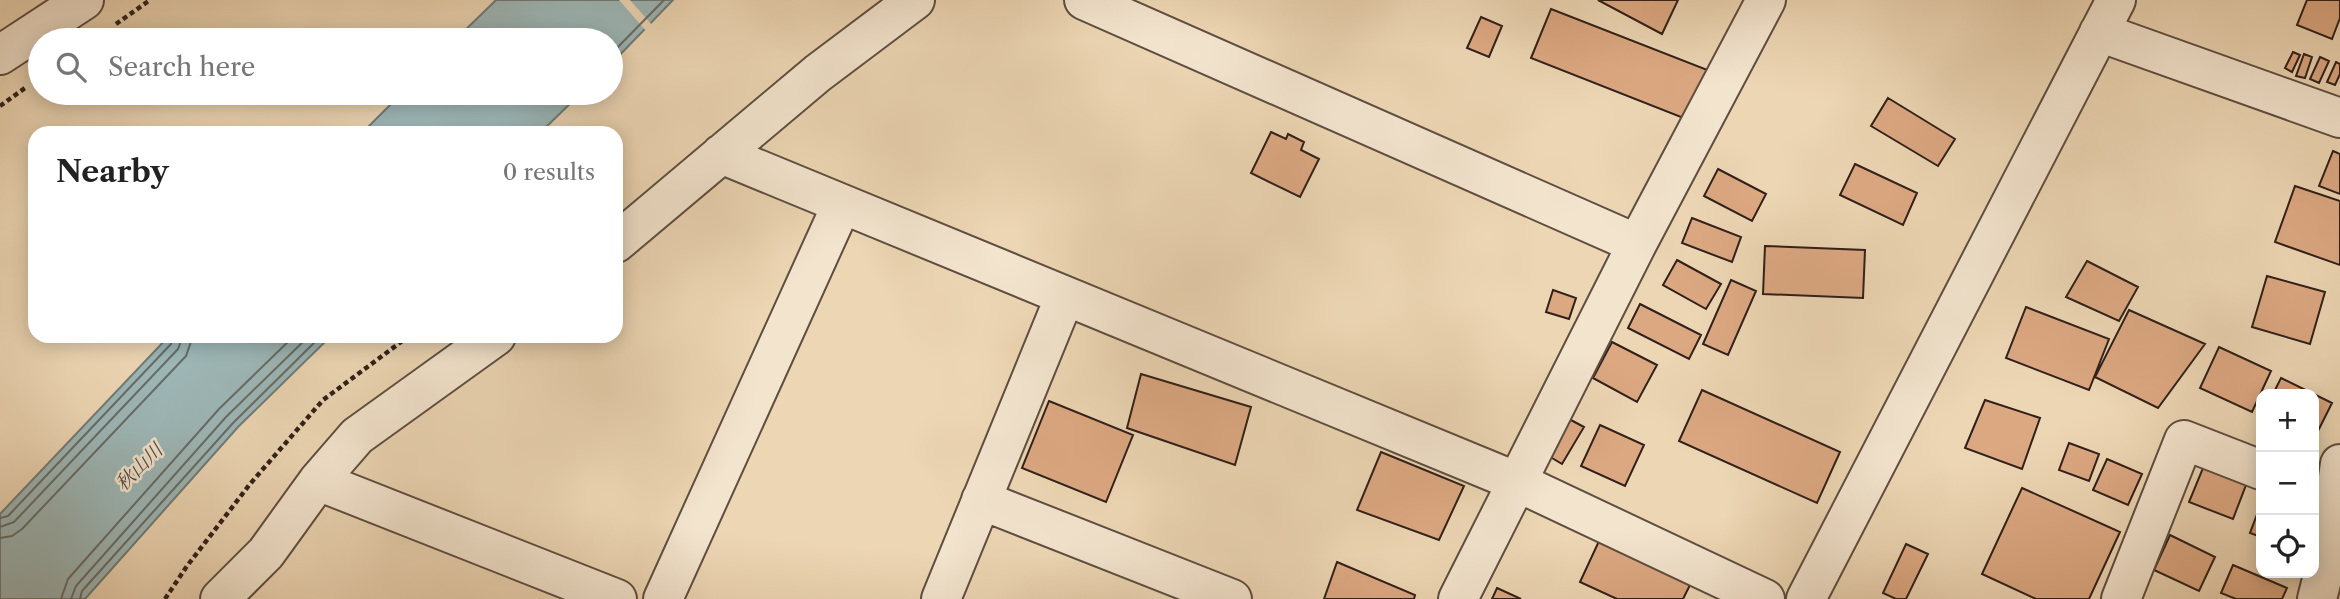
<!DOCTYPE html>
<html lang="en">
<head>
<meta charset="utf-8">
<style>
	:root { --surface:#fff; --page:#f2f2f2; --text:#222; --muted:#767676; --line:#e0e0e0 }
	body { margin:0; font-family:"Libre Caslon Text","Noto Serif JP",serif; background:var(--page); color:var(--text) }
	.controls { position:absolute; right:21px; bottom:21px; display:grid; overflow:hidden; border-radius:14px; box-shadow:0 4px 18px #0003 }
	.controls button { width:63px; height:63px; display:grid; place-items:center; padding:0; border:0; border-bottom:2px solid var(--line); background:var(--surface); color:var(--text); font:35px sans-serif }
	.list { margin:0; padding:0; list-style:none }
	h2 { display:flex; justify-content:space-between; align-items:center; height:91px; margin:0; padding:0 28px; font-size:30px }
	h2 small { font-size:23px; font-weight:400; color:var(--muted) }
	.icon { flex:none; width:38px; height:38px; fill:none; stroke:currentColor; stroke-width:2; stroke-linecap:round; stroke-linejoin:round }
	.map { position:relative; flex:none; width:2340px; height:599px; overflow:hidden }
	.search { position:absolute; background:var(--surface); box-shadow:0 4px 18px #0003; left:28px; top:28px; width:595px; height:77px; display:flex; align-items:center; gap:18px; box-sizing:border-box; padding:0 24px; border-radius:38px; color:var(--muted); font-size:26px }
	.panel { position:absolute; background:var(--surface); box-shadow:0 4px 18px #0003; left:28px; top:126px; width:595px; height:217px; border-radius:21px }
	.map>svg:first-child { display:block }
	.water { fill:#9db7b7; stroke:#717b78; stroke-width:2 }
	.pier { fill:#edd6b4 }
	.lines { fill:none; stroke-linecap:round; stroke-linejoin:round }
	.shore { stroke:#666c68; stroke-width:2 }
	.building { fill:#dca882; stroke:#2f201a; stroke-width:2 }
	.minor-casing { stroke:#5e4e40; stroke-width:42 }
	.path { stroke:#2f201a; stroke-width:4.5; stroke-dasharray:5 3.5; stroke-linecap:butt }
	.minor { stroke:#f3e4ce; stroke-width:38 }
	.labels { text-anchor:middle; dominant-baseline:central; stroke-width:5; stroke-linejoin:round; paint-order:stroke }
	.water-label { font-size:19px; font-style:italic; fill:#504d49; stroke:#f3e4ce }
</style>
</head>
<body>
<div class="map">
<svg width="2340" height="599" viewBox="0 0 2340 599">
	<rect width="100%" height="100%" fill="#edd6b4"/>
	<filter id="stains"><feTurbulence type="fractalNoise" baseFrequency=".00286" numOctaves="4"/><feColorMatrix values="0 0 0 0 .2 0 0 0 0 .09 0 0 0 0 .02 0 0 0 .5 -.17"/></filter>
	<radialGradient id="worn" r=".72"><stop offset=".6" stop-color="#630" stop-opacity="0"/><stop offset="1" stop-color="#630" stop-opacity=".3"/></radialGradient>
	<path class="water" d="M496,0H673L611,64V40H455Z
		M402,93H581L540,133H362Z
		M169,336H331L238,427L85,599H0V514Z"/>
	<path class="pier" d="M619,0H630L653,26L647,32Z"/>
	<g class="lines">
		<path class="shore" d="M611,54L664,0
			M0,518L8,516L171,344L174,336
			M0,527L14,522L178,349L183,336
			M0,538L12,536L22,529L186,356L193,336
			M61,599L68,579L219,409L294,336
			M71,599L76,586L226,417L309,336
			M80,599L82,591L233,423L321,336"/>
	</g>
	<path class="building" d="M1598,0H1678L1662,34Z
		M2307,0H2340V18L2332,39L2297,25Z
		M1551,9L1710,71L1691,121L1531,58Z
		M1481,17L1502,26L1489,57L1467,48Z
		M2293,52L2300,55L2292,72L2285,68Z
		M2304,54L2312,57L2305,78L2296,76Z
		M2320,57L2329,61L2319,83L2310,79Z
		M2336,62L2340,64V74L2335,85L2327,82Z
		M1888,98L1955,139L1938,166L1871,126Z
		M1271,132L1286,139L1288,134L1304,142L1301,150L1319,159L1300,197L1251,173Z
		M2333,151L2340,154V194L2319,186Z
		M1855,164L1917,193L1903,225L1840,195Z
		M1718,169L1766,194L1752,221L1704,196Z
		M2295,186L2340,201V265L2275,242Z
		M1692,218L1741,237L1732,262L1682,243Z
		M1765,246L1865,250L1863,298L1763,294Z
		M1677,260L1721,284L1706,309L1663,285Z
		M2087,261L2138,287L2119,321L2066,297Z
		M2267,276L2325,292L2310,344L2252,327Z
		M1731,280L1756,291L1728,355L1703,344Z
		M1553,290L1576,298L1569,319L1546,312Z
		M1640,304L1701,335L1689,359L1628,328Z
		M2026,307L2109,339L2089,390L2006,358Z
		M2129,310L2205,344L2158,408L2095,377Z
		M1612,342L1657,365L1637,402L1593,378Z
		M2219,347L2271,371L2252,412L2200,388Z
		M1141,374L1251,407L1235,465L1127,428Z
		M2281,378L2332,403L2317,433L2314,431V394H2273Z
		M1702,390L1840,452L1817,503L1679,441Z
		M1985,400L2040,418L2022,469L1965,448Z
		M1049,401L1133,435L1106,502L1022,468Z
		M1569,419L1584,427L1562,464L1547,455Z
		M1600,425L1644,445L1625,486L1581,466Z
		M2069,443L2099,454L2089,481L2059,470Z
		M1381,452L1464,486L1439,540L1357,510Z
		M2107,459L2142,474L2128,505L2093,490Z
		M2203,468L2246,485L2233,519L2189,502Z
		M2022,488L2120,532L2089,599H2036L1982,574Z
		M2261,504V537L2250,533Z
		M2170,535L2215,557L2199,591L2154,570Z
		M1599,541L1690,585L1683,599H1617L1580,582Z
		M1906,544L1928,554L1906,599H1896L1883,593Z
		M1337,562L1415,595L1414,599H1324Z
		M2233,565L2287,588L2282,599H2236L2221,593Z
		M1497,588L1521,599H1492Z"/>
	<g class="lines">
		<g class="minor-casing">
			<path id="minor" d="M1084,0L1637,244
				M2099,32L2340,118
				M0,55L84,0
				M721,154L1515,481L1765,599
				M616,243L818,73L915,0
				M318,481L617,599
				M981,500L1232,599
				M220,599L266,553L318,481L357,436L496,336
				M663,599L842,204
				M941,599L1065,296
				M1458,599L1637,244L1766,0
				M1806,599L2116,0
				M2121,599L2184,440L2261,470
				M2317,599L2324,571L2340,464"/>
		</g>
		<path class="path" d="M116,24L150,0
			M0,106L25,88
			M165,599L187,566L250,484L323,400L409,336"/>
		<use href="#minor" class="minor"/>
	</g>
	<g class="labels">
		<g class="water-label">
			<text transform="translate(139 467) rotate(-45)">秋山川</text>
		</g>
	</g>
	<rect width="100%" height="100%" filter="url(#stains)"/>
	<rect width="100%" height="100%" fill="url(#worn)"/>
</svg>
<div class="controls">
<button>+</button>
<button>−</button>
<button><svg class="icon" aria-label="locate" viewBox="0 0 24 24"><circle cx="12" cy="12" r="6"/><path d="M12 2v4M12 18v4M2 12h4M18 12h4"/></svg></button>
</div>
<div class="search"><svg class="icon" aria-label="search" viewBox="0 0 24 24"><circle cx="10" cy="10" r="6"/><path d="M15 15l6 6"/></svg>Search here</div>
<section class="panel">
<h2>Nearby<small>0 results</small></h2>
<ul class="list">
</ul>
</section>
</div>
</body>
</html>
